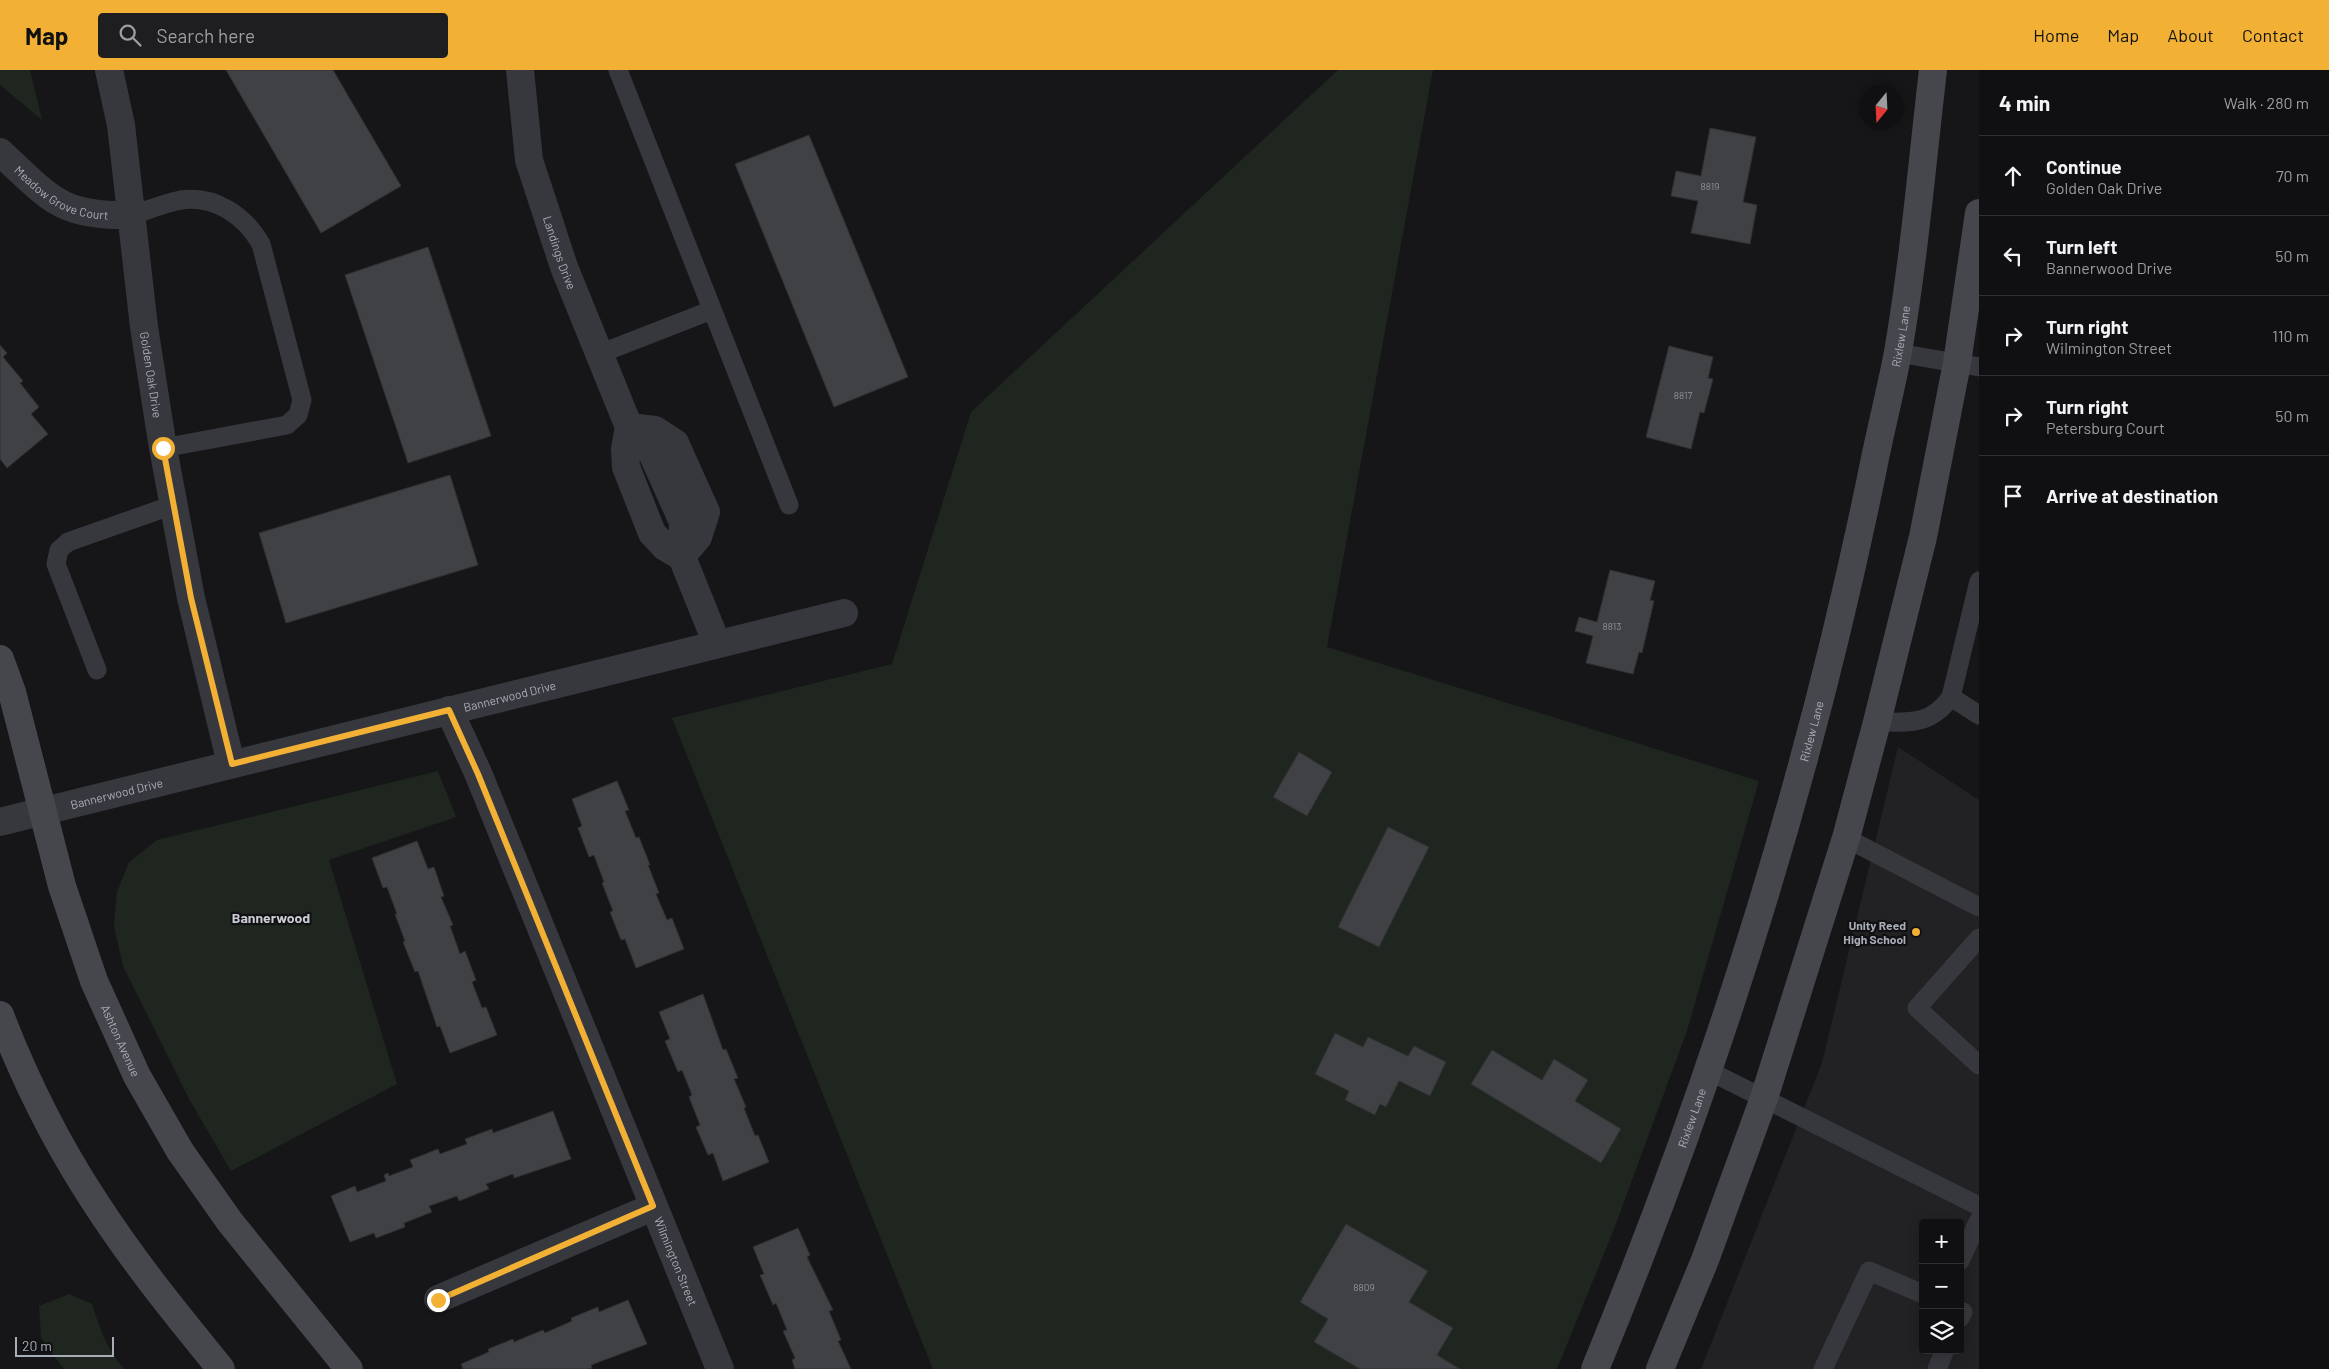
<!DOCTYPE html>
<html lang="en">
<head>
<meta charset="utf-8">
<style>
	:root { --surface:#101012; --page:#1e1e20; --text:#f1f3f6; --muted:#9c9d9f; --line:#303032; --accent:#f2b134 }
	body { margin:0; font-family:Barlow,sans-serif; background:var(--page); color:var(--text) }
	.controls { position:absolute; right:15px; bottom:15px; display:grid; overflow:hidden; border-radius:5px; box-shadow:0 2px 12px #0003 }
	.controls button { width:45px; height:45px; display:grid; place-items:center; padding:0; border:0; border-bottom:1px solid var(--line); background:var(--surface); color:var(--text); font:25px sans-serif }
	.compass { position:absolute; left:1859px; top:15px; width:45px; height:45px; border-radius:50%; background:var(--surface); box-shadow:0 2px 12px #0003; rotate:198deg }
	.scale { position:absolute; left:15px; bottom:12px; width:99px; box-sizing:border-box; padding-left:5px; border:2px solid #a8adb8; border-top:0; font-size:14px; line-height:18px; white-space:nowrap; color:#a8adb8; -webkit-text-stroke:4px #111113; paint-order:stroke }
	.stop { position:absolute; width:15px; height:15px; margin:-11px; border:4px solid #f2b134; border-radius:50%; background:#fff }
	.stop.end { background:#f2b134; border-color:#fff; box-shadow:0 1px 5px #0008 }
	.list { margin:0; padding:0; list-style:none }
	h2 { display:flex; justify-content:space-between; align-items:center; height:65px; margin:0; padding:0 20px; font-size:21px }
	h2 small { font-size:16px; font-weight:400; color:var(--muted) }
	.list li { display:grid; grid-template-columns:32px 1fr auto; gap:15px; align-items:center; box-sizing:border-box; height:80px; padding:0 20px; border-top:1px solid var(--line) }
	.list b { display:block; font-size:19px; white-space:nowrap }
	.list p { margin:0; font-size:16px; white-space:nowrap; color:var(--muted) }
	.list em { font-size:16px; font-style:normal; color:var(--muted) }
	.icon { flex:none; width:28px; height:28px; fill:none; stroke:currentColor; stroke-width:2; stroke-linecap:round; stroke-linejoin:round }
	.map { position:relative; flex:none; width:1979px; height:1299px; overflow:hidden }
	header { display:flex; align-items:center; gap:30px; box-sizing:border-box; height:70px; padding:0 25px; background:var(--accent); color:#111 }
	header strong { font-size:24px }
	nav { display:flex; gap:28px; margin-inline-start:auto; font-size:18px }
	.search { width:350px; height:45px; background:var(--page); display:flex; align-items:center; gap:12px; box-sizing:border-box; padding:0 18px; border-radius:5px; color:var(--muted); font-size:19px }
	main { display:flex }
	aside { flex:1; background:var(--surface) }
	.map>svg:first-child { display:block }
	.built { fill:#222225; fill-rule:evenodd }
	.green { fill:#1e261f }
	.building { fill:#404145; stroke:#303034 }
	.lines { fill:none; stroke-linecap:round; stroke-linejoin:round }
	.lane { stroke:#37383d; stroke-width:19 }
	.street { stroke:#37383d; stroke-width:28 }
	.secondary { stroke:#45474d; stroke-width:28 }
	.route { stroke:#f2b134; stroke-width:6 }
	.poi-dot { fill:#f2b134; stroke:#111113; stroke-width:2 }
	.labels { text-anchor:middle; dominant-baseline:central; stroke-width:4.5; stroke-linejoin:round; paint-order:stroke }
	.number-label { font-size:10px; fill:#8e929b }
	.street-label { font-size:12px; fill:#a8adb8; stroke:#111113 }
	.poi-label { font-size:12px; font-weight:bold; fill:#a8adb8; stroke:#111113; text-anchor:end }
	.neighbourhood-label { font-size:14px; font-weight:bold; fill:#c9ccd4; stroke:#111113 }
</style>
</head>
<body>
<header>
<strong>Map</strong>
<div class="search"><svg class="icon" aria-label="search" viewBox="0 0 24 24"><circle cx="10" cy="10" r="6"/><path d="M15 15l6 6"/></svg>Search here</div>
<nav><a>Home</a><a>Map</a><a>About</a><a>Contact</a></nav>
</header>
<main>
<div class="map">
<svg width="1979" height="1299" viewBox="0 0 1979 1299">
	<rect width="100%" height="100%" fill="#161618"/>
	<path class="built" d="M1898,677L1979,730V1299H1701L1822,993ZM1923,1153H1960V1280H1923Z"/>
	<path class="green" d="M0,0H30L42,50L0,15Z
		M1338,0H1433L1327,577L1759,711L1687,961L1614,1159L1557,1299H933L672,648L892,594L971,342Z
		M438,701L456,747L329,790L397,1014L231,1101L189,1029L123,896L114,856L117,822L129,792L157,770Z
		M69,1224L92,1234C100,1258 107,1281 125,1299H64L41,1268L39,1236Z"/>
	<path class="building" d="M226,0H333L401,116L321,163Z
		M1710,58L1756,67L1743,132L1757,135L1750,174L1691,163L1698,131L1671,126L1676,101L1701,106Z
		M809,65L908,307L834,337L735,94Z
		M428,177L491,366L408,393L345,205Z
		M0,275L7,283L3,287L23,311L20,313L39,337L31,344L48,364L7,398L0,389Z
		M1669,276L1713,287L1708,308L1713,309L1704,343L1700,342L1691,379L1646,367Z
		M450,405L478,495L286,553L259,463Z
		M1610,500L1655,511L1650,530L1654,531L1642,583L1639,582L1633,604L1586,593L1593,566L1575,561L1579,547L1597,552Z
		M1299,682L1332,702L1307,746L1273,727Z
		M617,711L629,740L625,741L636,768L639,767L650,795H648L659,823L656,824L667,850L672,848L684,879L636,898L625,869L621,870L610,842L613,841L602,813L604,812L594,785L589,787L578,758L582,756L572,729Z
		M1388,757L1429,777L1379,877L1338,857Z
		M417,771L428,799L434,797L444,826L441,827L453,855L450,856L460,884L465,881L476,910L472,912L482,938L486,937L497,965L450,983L440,956L437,957L418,901L415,902L403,872L405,871L395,844H397L387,817L383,818L372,788Z
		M703,924L723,980L726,979L738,1008L734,1009L746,1037L744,1038L755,1066L758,1065L769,1092L723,1111L713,1083L708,1085L696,1057L700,1055L689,1027L692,1025L682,1000L678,1002L665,971L670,969L659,942Z
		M1335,963L1363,977L1368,967L1408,986L1414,976L1446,992L1430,1026L1399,1011L1386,1037L1380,1034L1375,1045L1345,1030L1349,1021L1315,1004Z
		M1492,980L1542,1010L1554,989L1588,1010L1575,1031L1621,1059L1601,1093L1471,1014Z
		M553,1041L571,1089L514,1108L513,1104L486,1114L489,1119L459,1131L457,1126L429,1136L432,1142L404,1153L405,1157L376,1168L374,1163L350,1172L331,1126L355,1116L357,1122L386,1111L384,1105L388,1103L389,1106L413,1097L410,1090L438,1079L440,1084L467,1074L465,1069L492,1059L493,1063Z
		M1346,1154L1428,1201L1409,1232L1453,1258L1437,1285L1460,1299H1360L1314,1272L1328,1249L1300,1232Z
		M798,1158L810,1185L807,1187L833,1240L829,1241L841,1270L838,1271L851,1299H795L792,1290L795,1288L783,1261L787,1260L776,1233L773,1235L760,1205L764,1204L753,1177Z
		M628,1230L647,1274L591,1295L592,1298L589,1299H463L461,1294L489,1282L488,1279L513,1269L514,1272L543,1260L545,1263L572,1251L571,1248L598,1237L599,1242Z"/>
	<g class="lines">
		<path class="lane" d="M618,0L789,435
			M133,145C148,140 165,133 181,130C215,125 245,146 261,174L302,330L298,345L287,355L163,378
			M1898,283L1979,297
			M599,284L712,240
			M97,600L56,494L59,480L68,472L173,435
			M1951,627L1979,645
			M1877,652C1909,652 1930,656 1951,627L1979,511
			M1846,768L1979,837
			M1979,868L1917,938L1979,995
			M1709,1001L1979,1136
			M1960,1191L1979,1150
			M1960,1241L1963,1242L1960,1248
			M1823,1299L1869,1201L1923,1224
			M1937,1299L1945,1280"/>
		<g class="street">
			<path id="s1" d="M109,0L121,55L144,257L163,378L191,528L231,694"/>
			<path id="s2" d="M520,0L529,90L564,197L629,357L652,383L683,452L682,487L717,574"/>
			<path id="s3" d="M0,82C50,128 59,147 133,145"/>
			<path d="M629,357L655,360L675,373L706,442L698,467L682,486"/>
			<path d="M629,357L625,379L626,397L652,463L665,477L682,487"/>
			<path id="s4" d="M449,640L478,703L720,1299"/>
			<path id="s5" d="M0,752L844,543"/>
			<path d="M438,1229L653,1137"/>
		</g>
		<g class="secondary">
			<path id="s6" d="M0,589L12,622L62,816L94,911L137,1006L180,1081L230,1152L349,1299"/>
			<path d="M0,945C25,1010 57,1074 95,1132C133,1191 177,1245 221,1299"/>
			<path id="s7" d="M1595,1299C1714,1011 1808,713 1871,408C1879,366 1890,324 1898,282C1914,189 1922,94 1933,0"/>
			<path d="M1660,1299L1705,1190L1764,1028L1846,768L1877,652L1923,467L1957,293L1979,143"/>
		</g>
	</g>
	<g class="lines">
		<path class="route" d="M163,378L191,528L232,694L449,640L478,704L653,1136L438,1230"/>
	</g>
	<circle class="poi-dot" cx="1916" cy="862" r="5"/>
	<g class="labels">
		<g class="number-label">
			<text x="1710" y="116">8819</text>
			<text x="1683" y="325">8817</text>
			<text x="1612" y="556">8813</text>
			<text x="1364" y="1217">8809</text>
		</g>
		<g class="street-label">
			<text stroke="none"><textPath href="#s3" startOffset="76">Meadow Grove Court</textPath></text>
			<text stroke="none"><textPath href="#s2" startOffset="188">Landings Drive</textPath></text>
			<text stroke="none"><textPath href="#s7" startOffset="1079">Rixlew Lane</textPath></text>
			<text stroke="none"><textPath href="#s1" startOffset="308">Golden Oak Drive</textPath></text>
			<text stroke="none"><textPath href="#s5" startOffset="525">Bannerwood Drive</textPath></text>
			<text stroke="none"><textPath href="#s7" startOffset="674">Rixlew Lane</textPath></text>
			<text stroke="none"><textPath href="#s5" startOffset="120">Bannerwood Drive</textPath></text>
			<text stroke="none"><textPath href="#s6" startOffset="401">Ashton Avenue</textPath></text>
			<text stroke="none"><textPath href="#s7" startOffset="269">Rixlew Lane</textPath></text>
			<text stroke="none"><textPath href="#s4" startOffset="596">Wilmington Street</textPath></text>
		</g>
		<g class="poi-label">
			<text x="1906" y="855">Unity Reed<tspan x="1906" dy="14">High School</tspan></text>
		</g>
		<g class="neighbourhood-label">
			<text x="271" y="847">Bannerwood</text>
		</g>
	</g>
</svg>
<div class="controls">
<button>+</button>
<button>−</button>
<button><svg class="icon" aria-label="layers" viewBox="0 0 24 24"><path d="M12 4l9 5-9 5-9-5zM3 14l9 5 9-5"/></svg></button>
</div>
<svg class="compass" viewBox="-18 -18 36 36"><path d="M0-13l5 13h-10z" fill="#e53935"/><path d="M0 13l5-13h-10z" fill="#9c9d9f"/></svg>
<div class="scale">20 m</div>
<div class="stop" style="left:163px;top:378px"></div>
<div class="stop end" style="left:438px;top:1230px"></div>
</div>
<aside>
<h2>4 min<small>Walk · 280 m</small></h2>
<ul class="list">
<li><svg class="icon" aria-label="ahead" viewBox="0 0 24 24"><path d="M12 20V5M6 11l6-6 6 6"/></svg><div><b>Continue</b><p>Golden Oak Drive</p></div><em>70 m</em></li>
<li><svg class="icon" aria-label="left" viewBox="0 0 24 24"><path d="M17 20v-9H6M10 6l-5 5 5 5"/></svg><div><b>Turn left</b><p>Bannerwood Drive</p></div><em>50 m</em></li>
<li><svg class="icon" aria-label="right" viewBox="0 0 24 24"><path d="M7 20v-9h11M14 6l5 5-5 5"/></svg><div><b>Turn right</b><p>Wilmington Street</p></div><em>110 m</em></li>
<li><svg class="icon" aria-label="right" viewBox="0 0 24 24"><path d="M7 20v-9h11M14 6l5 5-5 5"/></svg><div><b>Turn right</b><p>Petersburg Court</p></div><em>50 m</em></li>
<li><svg class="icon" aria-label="arrive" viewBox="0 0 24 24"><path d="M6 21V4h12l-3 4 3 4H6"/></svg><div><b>Arrive at destination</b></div></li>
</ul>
</aside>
</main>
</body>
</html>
